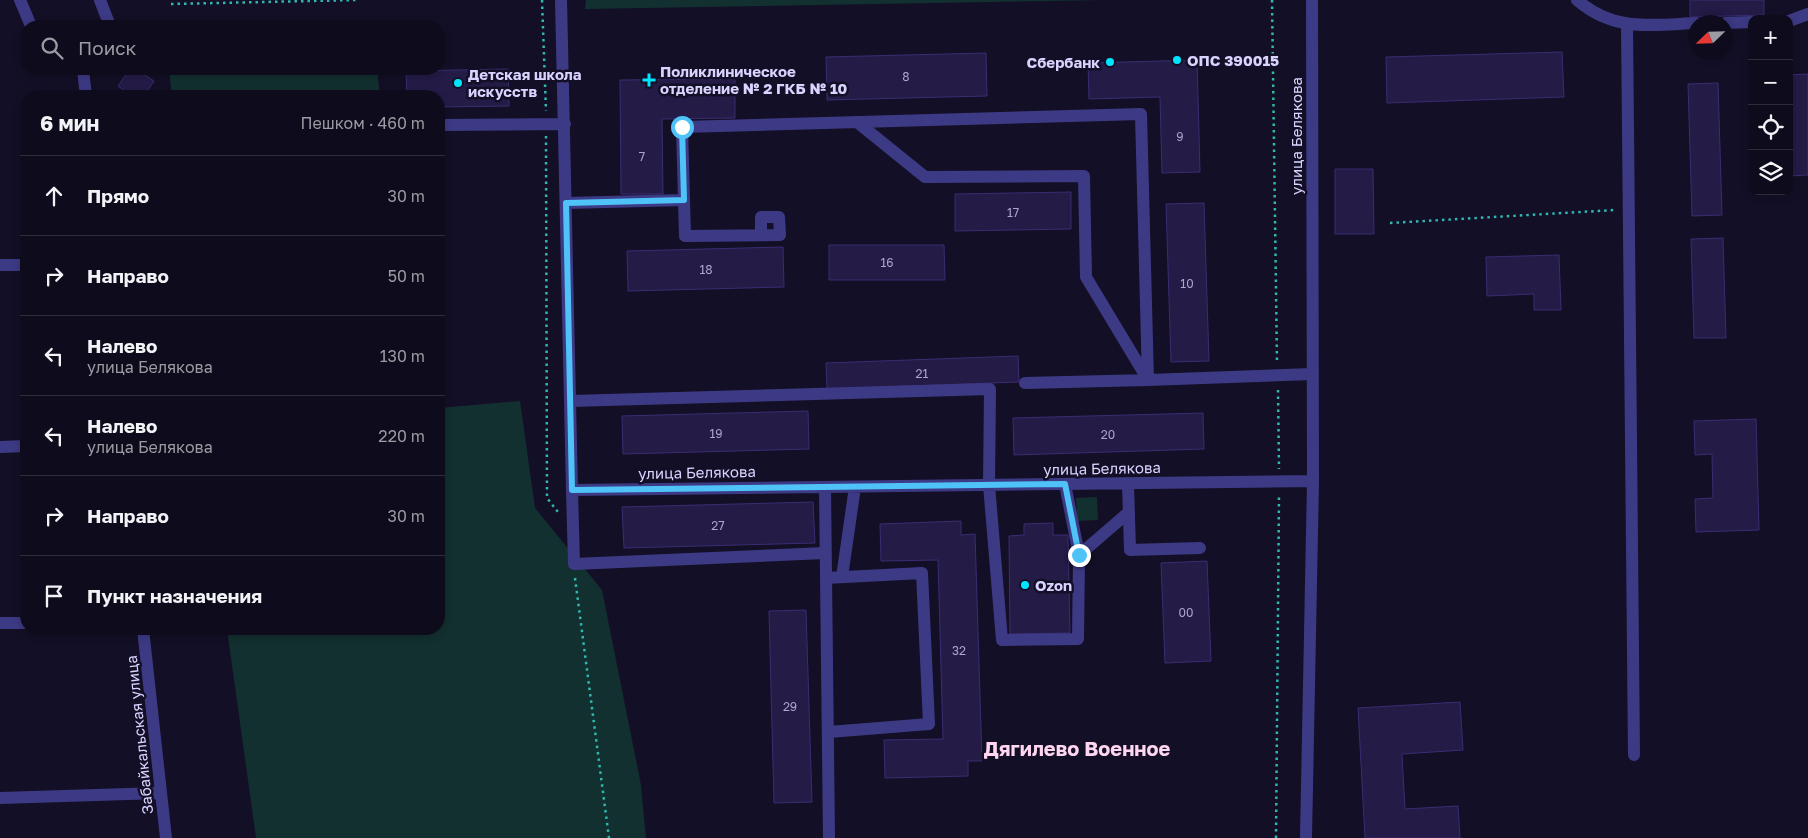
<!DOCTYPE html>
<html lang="ru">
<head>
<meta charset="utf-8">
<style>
	:root { --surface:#0e0b1c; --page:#171425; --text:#f1f3f6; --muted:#9b9ba3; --line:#2e2b3b }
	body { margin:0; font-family:"Golos Text",sans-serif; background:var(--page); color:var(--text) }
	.controls { position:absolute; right:15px; top:15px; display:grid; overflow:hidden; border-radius:10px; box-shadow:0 2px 8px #0003 }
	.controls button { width:45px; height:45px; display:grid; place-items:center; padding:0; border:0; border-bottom:1px solid var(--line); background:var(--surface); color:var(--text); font:25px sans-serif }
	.compass { position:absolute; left:1688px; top:15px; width:45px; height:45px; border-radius:50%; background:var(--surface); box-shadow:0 2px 8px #0003; rotate:247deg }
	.stop { position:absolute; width:15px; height:15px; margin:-11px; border:4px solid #4fc3f7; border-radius:50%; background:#fff }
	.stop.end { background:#4fc3f7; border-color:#fff; box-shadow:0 1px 5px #0008 }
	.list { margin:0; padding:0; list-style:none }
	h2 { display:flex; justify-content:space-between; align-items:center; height:65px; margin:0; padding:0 20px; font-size:21px }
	h2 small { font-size:16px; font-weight:400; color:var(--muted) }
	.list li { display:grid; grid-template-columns:32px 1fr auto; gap:15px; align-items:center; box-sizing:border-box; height:80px; padding:0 20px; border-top:1px solid var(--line) }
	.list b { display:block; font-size:19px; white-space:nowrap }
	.list p { margin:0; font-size:16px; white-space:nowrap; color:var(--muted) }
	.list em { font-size:16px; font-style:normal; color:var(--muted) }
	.icon { flex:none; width:28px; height:28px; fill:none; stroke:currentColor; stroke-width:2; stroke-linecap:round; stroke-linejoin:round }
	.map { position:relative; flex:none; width:1808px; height:838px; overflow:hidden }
	.search { position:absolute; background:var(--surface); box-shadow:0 2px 8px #0003; left:20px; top:20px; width:425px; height:55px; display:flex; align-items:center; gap:12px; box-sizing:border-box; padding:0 18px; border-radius:20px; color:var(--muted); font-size:19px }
	.panel { position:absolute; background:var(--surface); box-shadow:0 2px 8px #0003; left:20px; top:90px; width:425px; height:545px; border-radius:20px }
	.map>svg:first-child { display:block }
	.green { fill:#12302f }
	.building { fill:#241b47; stroke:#3b2d73 }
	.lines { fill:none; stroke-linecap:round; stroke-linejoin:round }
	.path { stroke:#2fb8b0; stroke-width:2.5; stroke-dasharray:2.5 4; stroke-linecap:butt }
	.minor { stroke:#3d3a85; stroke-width:12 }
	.route { stroke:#4fc3f7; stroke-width:6 }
	.poi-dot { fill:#00e5ff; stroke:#130f26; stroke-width:2 }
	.labels { text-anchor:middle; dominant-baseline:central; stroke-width:5; stroke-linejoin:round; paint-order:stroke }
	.number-label { font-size:12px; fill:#aca6d1 }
	.poi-label { font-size:15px; font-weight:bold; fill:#d9d4ff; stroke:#130f26; text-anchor:start }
	.street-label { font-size:15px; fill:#d9d4ff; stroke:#130f26 }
	.district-label { font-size:20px; font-weight:bold; fill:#ffd6f0; stroke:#130f26 }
</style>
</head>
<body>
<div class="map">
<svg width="1808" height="838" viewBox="0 0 1808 838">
	<rect width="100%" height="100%" fill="#130f26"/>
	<path class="green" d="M586,0H1108L585,9Z
		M372,22V26L165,25Z
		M169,69H377L380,96H172Z
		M520,401L535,508L602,590L641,785L646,838H256L227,629H439V408Z
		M1097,497L1098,520L1077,521L1076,498Z"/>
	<path class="building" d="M1690,0H1764V15L1690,17Z
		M1562,52L1564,97L1387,103L1386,57Z
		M986,53L987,96L827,100L826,57Z
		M1197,60L1200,172L1162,173L1160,97L1089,99L1088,63Z
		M130,69H136L154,81L144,96H132L118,86Z
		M508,69L509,106L439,107V96H407L406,71Z
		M1808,74V175L1789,176V75Z
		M735,79V118L662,119L663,194H621L620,80Z
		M1718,83L1722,215L1692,216L1688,84Z
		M1335,169H1373L1374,234H1335Z
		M1071,192V229L955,231V194Z
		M1204,203L1209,361L1171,362L1166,204Z
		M1723,238L1726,338H1694L1691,239Z
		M829,245H944L945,280H829Z
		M783,247L784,287L628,291L627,251Z
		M1559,255L1561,310H1534V294L1487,296L1486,257Z
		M1018,356L1019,382L827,389L826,363Z
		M808,411L809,449L623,454L622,416Z
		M1203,413L1204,449L1014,455L1013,418Z
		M1756,419L1759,530L1696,532L1695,499L1713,498L1712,454L1695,455L1694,421Z
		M813,502L815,543L624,548L622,507Z
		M961,521V535L975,534L982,761H968V776L885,778L884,740L943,739L938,560L881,561L880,524Z
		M1053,523V535H1068L1070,633L1010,634L1009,536L1024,535V524Z
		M1207,561L1211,661L1165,663L1161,563Z
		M806,610L812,802L774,803L769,611Z
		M1460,702L1463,750L1402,754L1405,809L1458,806L1460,838H1365L1358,708Z"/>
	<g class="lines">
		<path class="path" d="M542,0L546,111
			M1272,0L1277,362
			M171,4L357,0
			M546,136L547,498L558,512
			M1390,223L1615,210
			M1278,390L1279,469
			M575,578L609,838
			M1276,838L1279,495"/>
		<path class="minor" d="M20,0L31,26
			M100,0L110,26
			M561,0L572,490L1313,481
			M1577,0C1614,32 1650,25 1696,23
			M1789,21L1808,14
			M1726,23L1752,22
			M1627,25L1634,755
			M83,70L86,96
			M857,122L925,177L1084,176L1086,277L1148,380L1025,383
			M439,125L565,124
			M684,200L685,236L780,235L779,217H761V235
			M566,203L684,200L682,127L1141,114L1148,380L1312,374
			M0,265H26
			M571,401L990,389L989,485L1002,640L1078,639L1079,555L1065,484
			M0,447L26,446
			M1128,484L1130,550L1200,548
			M825,487L829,838
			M572,490L574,564L825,553
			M1079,555L1129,512
			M842,577L855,487
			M826,578L922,573L929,724L829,732
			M0,623H26
			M143,629L166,838
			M0,798L161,793
			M1306,838L1313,481L1312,0"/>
	</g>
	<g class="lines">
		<path class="route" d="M682,127L684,200L566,203L572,490L1065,484L1079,555"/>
	</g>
	<g class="poi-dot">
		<circle cx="1177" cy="60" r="5"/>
		<circle cx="1110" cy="62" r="5"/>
		<path d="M646.5 72.5h5v5h5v5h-5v5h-5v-5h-5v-5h5z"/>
		<circle cx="458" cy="83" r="5"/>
		<circle cx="1025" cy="585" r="5"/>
	</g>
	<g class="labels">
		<g class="number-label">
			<text x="906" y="76">8</text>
			<text x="1180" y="136">9</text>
			<text x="642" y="156">7</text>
			<text x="1013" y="212">17</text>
			<text x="887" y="262">16</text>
			<text x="706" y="269">18</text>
			<text x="1187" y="283">10</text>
			<text x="922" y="373">21</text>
			<text x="716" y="433">19</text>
			<text x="1108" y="434">20</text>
			<text x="718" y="525">27</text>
			<text x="1186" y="612">00</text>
			<text x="959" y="650">32</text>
			<text x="790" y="706">29</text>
		</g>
		<g class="poi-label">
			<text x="1187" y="60">ОПС 390015</text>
			<text x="1100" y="62" text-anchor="end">Сбербанк</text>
			<text x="660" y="71">Поликлиническое<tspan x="660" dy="17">отделение № 2 ГКБ № 10</tspan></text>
			<text x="468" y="74">Детская школа<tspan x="468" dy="17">искусств</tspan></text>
			<text x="1035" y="585">Ozon</text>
		</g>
		<g class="street-label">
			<text transform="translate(1296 136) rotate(-90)">улица Белякова</text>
			<text transform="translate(1102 468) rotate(-1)">улица Белякова</text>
			<text transform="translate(697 472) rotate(-1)">улица Белякова</text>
			<text transform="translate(139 735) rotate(-96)">Забайкальская улица</text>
		</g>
		<g class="district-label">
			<text x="1077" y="748">Дягилево Военное</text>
		</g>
	</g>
</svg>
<div class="controls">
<button>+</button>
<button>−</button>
<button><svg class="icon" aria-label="locate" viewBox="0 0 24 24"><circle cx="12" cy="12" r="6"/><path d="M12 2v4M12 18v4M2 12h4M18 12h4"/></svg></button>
<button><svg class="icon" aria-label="layers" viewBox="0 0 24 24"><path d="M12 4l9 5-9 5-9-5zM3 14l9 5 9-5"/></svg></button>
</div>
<svg class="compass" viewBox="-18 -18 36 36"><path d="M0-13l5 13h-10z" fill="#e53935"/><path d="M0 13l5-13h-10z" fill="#9b9ba3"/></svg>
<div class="stop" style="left:682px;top:127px"></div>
<div class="stop end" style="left:1079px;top:555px"></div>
<div class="search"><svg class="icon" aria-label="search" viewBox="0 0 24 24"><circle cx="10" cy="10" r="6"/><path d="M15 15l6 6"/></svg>Поиск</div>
<section class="panel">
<h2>6 мин<small>Пешком · 460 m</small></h2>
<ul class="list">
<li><svg class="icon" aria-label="ahead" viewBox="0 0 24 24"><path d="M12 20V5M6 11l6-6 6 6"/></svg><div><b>Прямо</b></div><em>30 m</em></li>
<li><svg class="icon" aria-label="right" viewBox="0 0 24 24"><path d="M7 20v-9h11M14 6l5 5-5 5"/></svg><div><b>Направо</b></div><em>50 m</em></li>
<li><svg class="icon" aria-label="left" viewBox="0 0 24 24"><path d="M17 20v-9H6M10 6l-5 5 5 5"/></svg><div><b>Налево</b><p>улица Белякова</p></div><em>130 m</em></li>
<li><svg class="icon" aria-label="left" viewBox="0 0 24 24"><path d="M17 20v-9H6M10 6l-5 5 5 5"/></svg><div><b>Налево</b><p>улица Белякова</p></div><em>220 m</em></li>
<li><svg class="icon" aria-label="right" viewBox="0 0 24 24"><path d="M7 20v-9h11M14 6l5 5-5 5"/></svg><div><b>Направо</b></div><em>30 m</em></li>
<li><svg class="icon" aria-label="arrive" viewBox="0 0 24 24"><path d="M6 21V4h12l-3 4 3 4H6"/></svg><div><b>Пункт назначения</b></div></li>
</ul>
</section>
</div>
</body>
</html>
